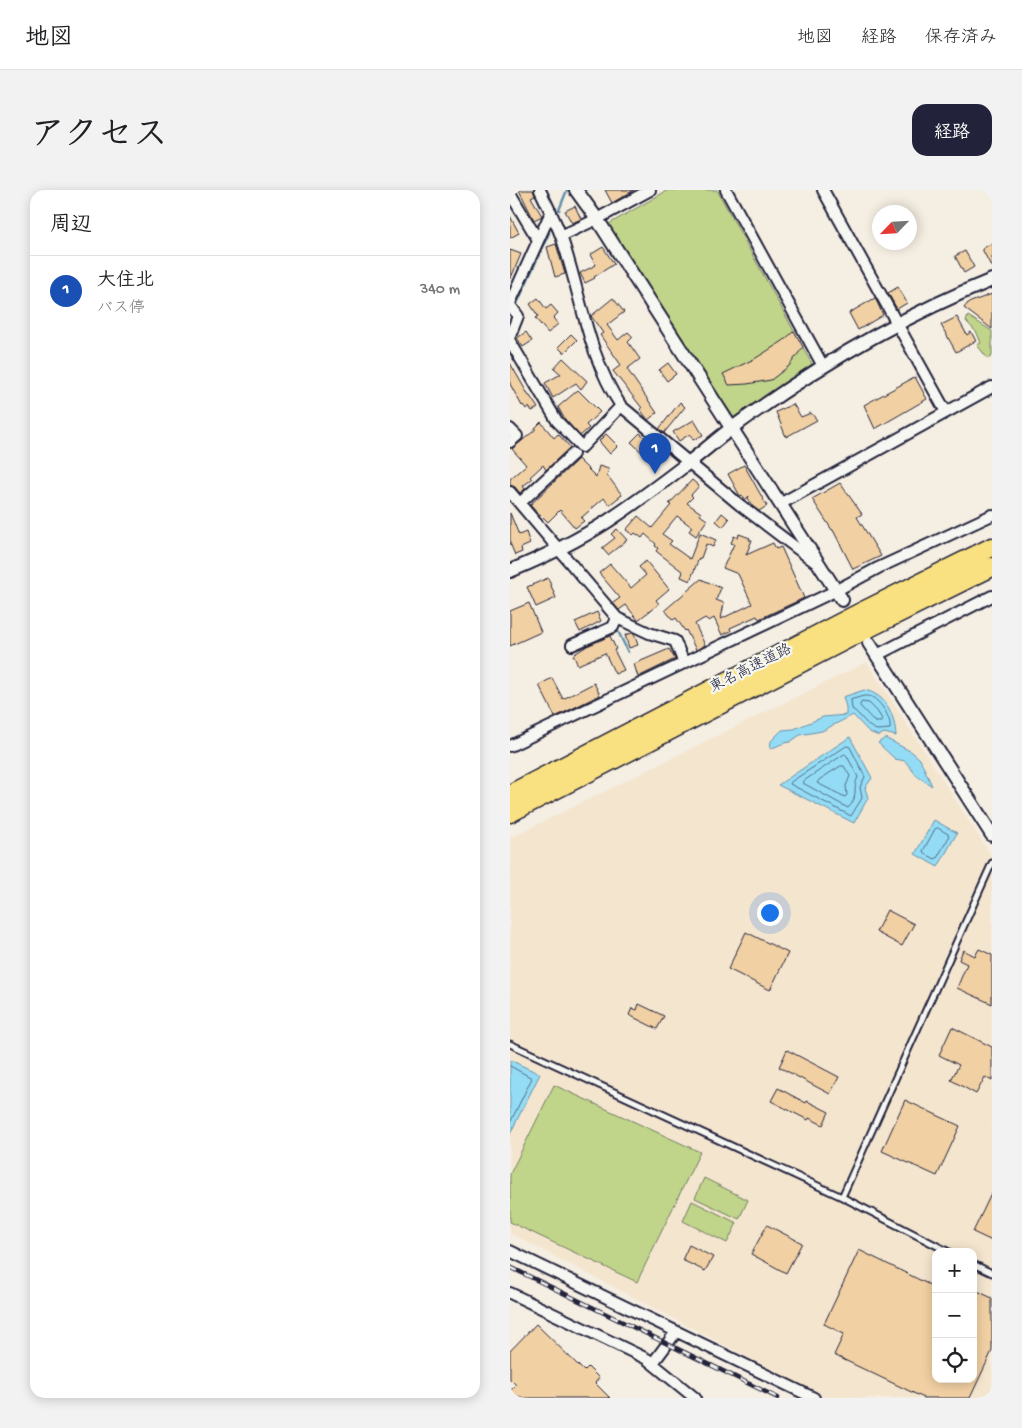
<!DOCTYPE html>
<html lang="ja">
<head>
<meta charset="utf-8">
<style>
	:root { --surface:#fff; --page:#f2f2f2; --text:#202124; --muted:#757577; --line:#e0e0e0; --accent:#22223b }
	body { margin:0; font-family:"Gochi Hand","Klee One",sans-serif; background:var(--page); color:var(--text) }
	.controls { position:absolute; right:15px; bottom:15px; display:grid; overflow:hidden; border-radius:10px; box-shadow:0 2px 12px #0003 }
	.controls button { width:45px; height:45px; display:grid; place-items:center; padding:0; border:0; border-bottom:1px solid var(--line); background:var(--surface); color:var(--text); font:25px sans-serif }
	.compass { position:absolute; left:362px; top:15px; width:45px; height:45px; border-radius:50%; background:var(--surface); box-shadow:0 2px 12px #0003; rotate:245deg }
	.you { position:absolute; left:259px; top:722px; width:18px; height:18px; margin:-12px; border:4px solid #fff; border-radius:50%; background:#1a73e8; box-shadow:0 0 0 8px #1a73e833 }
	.badge { display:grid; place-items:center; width:32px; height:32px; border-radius:50%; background:var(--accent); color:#fff; font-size:16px; font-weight:700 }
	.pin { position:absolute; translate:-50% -41px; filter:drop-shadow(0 1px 2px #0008) }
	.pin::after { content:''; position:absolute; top:26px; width:18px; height:15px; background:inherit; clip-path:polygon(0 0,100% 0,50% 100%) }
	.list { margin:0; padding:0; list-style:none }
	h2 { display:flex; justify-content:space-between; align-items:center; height:65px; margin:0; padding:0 20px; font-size:21px }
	h2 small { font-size:16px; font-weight:400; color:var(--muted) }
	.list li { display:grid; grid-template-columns:32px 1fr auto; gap:15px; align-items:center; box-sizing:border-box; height:70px; padding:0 20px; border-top:1px solid var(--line) }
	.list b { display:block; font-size:19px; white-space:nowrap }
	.list p { margin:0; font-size:16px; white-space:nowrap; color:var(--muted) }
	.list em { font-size:16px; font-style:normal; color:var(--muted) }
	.icon { flex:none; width:28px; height:28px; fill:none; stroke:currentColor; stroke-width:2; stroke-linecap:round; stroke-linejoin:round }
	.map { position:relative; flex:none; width:482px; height:1208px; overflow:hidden; border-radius:15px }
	header { display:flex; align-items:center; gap:30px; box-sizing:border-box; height:70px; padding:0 25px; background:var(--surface); border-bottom:1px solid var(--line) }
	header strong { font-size:24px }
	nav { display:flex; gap:28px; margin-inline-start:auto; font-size:18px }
	.intro { display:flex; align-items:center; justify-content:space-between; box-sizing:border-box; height:120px; padding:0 30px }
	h1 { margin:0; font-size:35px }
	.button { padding:12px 22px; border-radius:15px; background:var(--accent); color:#fff; font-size:18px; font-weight:700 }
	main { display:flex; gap:30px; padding:0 30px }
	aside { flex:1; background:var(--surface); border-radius:15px; box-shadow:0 2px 12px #0003 }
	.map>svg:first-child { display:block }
	.built { fill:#f4e5cf; fill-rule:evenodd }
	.green { fill:#c0d58a; stroke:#717c62 }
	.water { fill:#94dcf5; stroke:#6692ab }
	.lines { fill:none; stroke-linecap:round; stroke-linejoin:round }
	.shore { stroke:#506c85; stroke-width:1 }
	.stream { stroke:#6692ab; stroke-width:2.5 }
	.building { fill:#f1d0a3; stroke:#22223b }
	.service-casing { stroke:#22223b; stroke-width:9 }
	.minor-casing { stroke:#22223b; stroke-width:14 }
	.tertiary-casing { stroke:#22223b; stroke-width:16 }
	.motorway-casing { stroke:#22223b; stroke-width:21 }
	.service { stroke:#f6f6f2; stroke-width:5 }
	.minor { stroke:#f6f6f2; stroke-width:10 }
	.tertiary { stroke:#f6f6f2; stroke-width:12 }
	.motorway { stroke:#f9e181; stroke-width:18 }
	.rail-casing { stroke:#22223b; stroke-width:4.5 }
	.rail { stroke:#f6f6f2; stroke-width:2.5; stroke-dasharray:8; stroke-linecap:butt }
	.labels { text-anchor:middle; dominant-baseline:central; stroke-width:4.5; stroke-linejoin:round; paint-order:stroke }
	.street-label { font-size:15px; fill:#22223b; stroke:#f6f6f2 }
</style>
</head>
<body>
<header>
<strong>地図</strong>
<nav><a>地図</a><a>経路</a><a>保存済み</a></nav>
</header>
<div class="intro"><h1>アクセス</h1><a class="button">経路</a></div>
<main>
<aside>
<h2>周辺<small></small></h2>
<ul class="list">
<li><span class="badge" style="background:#1a4fb4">1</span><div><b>大住北</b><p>バス停</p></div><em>340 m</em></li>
</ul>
</aside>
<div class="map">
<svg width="482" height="1208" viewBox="0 0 482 1208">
	<rect width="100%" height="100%" fill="#f5eee2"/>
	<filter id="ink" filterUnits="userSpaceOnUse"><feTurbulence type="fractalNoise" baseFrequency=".02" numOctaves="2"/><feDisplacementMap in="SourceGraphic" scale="10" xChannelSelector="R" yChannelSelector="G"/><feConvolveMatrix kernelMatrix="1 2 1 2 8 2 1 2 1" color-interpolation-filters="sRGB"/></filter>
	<g filter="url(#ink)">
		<path class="built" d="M357,472L482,667V1208H316L0,1043V648ZM426,1062H463V1189H426Z"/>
		<path class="green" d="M158,0H207L302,174L218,233L97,35Z
			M458,126L482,141V166L478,169L467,155L471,153L467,143L456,131Z
			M44,895L190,962L127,1092L0,1032V984Z
			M194,988L238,1010L229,1029L185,1008Z
			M182,1011L227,1033L217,1053L173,1031Z"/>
		<path class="water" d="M354,500C376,504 385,525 386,546L374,543L369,546L359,542L343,525L312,541L290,545L280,552L274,553L260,559L261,551L272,540L284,539L313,527L336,525V517L333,507Z
			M340,547L362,588L355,598L358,608L344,633L268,595Z
			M375,548L402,562L410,569L422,596L407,586L395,571L385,569L368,553Z
			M424,630L447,643L428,677L405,664Z
			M0,870L30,884L0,944Z"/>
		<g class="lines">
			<path class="shore" d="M354,506C355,506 361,506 362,507C371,512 382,529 380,539C376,539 371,540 368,540C359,540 350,523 342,519L341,510Z
				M352,512L359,513L367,521L372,529L371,532H365L350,516Z
				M337,556L340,557L355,587L350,597L352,608L341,626L280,594L281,592Z
				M335,564L337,566L348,587C342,599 349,608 338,618L293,593L294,591Z
				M331,576H334L340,586L336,596L337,605L335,607L307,593L309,590Z
				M428,638L438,644L439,647L427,668L425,669L414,663L413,661L425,639Z
				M0,876L22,888L0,933"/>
			<path class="stream" d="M49,20L57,0
				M5,118L39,43
				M107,439L118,462"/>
		</g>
		<path class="building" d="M9,0H23L25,5L21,7L32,26L24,30Z
			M95,0H124L102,13Z
			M65,16L71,29L62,33L55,21Z
			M0,26L9,43L0,48Z
			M482,53V78L472,59Z
			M46,54L55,84L45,87L37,57Z
			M93,57L104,74L84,87L85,88L75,93L70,83L86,75L80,65Z
			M0,60L11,64L1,88H0Z
			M455,61L464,77L454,83L445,66Z
			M388,97L397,113L387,119L378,103Z
			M482,104V139L454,118L458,113Z
			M28,108L36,119L41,115L48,123L43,128L48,134L38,143L25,128L28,126L20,114Z
			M103,108L114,122L97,135L108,150L118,142L123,147L118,152L130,169L117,179L147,223L138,230L130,219L132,218L103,181L111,175L90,145L93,143L81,126Z
			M365,108L373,125L348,140L339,123Z
			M447,127L457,145L461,142L466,151L446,162L431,135Z
			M284,141L293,157L279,176L261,190L237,194L219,195L213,184L246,168L273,151Z
			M16,142L22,151L13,157L7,148Z
			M61,144L67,150L54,163L48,157Z
			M53,168L77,191L71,199L66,193L43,208L35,193L51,184L44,178Z
			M0,173L19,206H20L28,218L22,221L19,217L16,219L13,215L12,216L0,194Z
			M158,173L166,184L157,191L149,180Z
			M405,187L417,209L365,239L354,215Z
			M68,200L90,222L76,235L79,238L70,246L54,228L48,217Z
			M170,212L175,217L154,243L149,239Z
			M283,214L291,227L301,223L307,230L276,247L266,222Z
			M184,230L193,245L183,250L180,244L169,251L163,242Z
			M31,232L44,248L48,244L60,257L36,280L33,275L20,287L22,289L13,296L15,299L10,303L5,297L0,295V289L16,275L2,259L25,240V238Z
			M130,243L149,261L140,270L121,252Z
			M96,244L108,256L100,264L89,251Z
			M68,269L86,287L89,276L99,279L97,285L112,305L99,315L94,308L71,328L74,331L65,338L50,320L38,332L31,325L30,326L20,315Z
			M234,275L257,316L249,321L242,316L238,308L239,306L235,310L232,305L230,306L218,284Z
			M182,290L189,296L181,305L183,307L177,313L191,323L190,325L197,330L186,346L179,341L182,337L167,326L152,344L162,351L159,354L180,369L190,343L206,350L203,357L196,354L191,368H189L180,391L171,387L173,382L146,361L148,358L145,356L146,354L135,344L132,348L125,343L123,345L116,340L128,326L142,338L161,315L159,314Z
			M330,293L352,324L347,327L371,366L343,379L323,340H322L302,309Z
			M0,323L9,345L16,342L20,354L11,358L12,362L5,365L0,353Z
			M212,323L219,329L213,337L206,331Z
			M107,339L117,350L98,365L92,358L105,348L101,344Z
			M229,344L240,348L239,350H242L236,365L263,353L266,359L271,357L294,408L249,429L247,426L220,438L221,441L212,445L204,428L199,431L195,428L185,434L195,455L186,460L176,440L175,441L166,428L163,430L155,420L191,389L211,398L206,410L214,413L211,429L242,414L228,384L213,378L224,354L221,353L224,346L228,348Z
			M136,371L159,399L146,410L149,414L128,430L116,415L109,420L103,413L110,408L89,383L100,374L121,398L136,385L129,377Z
			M38,388L46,408L26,417L17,397Z
			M19,413L31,442L0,456V421Z
			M87,422L91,431L70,442L65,432Z
			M122,443L124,444L128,455L119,458L115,445Z
			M100,446L106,459L104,460L114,480L105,484L95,463L68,475L63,465L77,456Z
			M159,459L165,469L128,487L124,474Z
			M42,488L53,509L84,493L90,505L45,527L29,495Z
			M377,720L404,734L392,756L366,742Z
			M236,742L278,763L260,800L218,779Z
			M469,759L482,765V814L447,798L457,774L449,770L453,760L465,766Z
			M129,814L154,826L147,839L119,825L122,818L127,820Z
			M442,837L482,857V891L475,887L466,904L441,890L449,875L429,865Z
			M277,860L329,887L320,904L269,877Z
			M268,898L296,913L297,911L319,922L313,935L299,928L298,930L261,911Z
			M395,910L450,936L427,986L372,961Z
			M482,1002V1051L463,1042Z
			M257,1035L292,1053L276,1083L241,1064Z
			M179,1055L203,1067L195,1081L172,1070Z
			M349,1060L422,1096L426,1092V1189H463V1099L482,1108V1161L460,1208H414L324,1165L334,1144L314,1134Z
			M26,1134L74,1181L78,1177L89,1188L85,1193L100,1208H0V1201L6,1195L0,1189V1161Z"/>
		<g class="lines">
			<g class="service-casing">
				<path id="service" d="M0,854L332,1007L439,1062
					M332,1007L482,673
					M463,1074L482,1083"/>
			</g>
			<g class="minor-casing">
				<path id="minor" d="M30,0C37,15 45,30 51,46C71,103 77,165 111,216L230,315L305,372
					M216,0L313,176
					M313,0L436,222
					M0,3L28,50
					M51,46L87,29L140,0
					M0,113L41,22
					M0,115L8,126L0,146
					M0,151L47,231L72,257L111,216
					M0,239L7,246L0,252
					M0,302L107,428L103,437L62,455
					M10,313L63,264
					M270,314L482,197
					M107,428L139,443L165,451L174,473
					M367,465L482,406
					M0,556L325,401L368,378L482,325
					M0,1061L304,1208
					M0,1103L137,1169L185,1208
					M143,1173L166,1142"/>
			</g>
			<g class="tertiary-casing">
				<path id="tertiary" d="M66,0L87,29L332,410
					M0,381C34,367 67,351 98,331C125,313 152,293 178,273C193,262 207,249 222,238C303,179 389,127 482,90
					M359,453L482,645"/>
			</g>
			<g class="motorway-casing">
				<path id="motorway" d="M0,604L349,423L482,357
					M0,623L357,439L482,377"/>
			</g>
			<use href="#service" class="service"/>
			<use href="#minor" class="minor"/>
			<use href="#tertiary" class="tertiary"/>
			<use href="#motorway" class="motorway"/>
			<g class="rail-casing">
				<path id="rail" d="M0,1077L268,1208"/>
			</g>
			<use href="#rail" class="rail"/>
		</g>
	</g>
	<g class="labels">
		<g class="street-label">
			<text transform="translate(241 479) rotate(-27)">東名高速道路</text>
		</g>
	</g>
</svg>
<div class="controls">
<button>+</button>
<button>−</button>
<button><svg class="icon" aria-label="locate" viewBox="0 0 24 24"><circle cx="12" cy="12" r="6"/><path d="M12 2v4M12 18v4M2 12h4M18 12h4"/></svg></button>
</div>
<svg class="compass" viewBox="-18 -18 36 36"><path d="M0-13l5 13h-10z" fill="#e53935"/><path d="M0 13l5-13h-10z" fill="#757577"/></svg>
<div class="you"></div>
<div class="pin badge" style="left:145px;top:284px;background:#1a4fb4">1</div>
</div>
</main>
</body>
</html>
